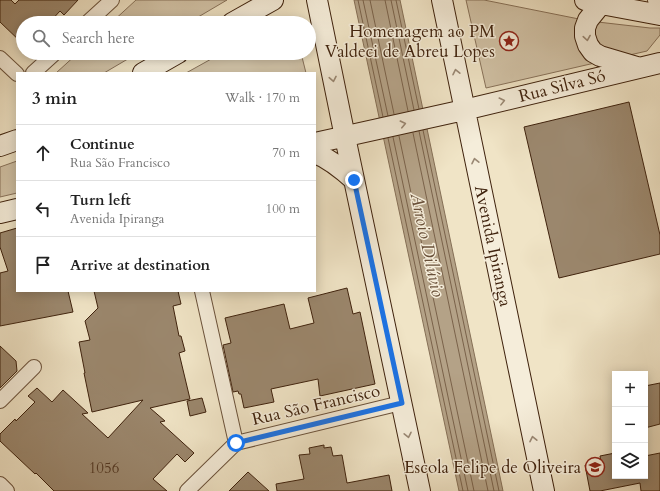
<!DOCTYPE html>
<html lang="en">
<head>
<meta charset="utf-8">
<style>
	:root { --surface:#fff; --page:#f2f2f2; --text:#222; --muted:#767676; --line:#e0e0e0 }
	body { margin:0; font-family:Cardo,serif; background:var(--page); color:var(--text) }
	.controls { position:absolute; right:12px; bottom:12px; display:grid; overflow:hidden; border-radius:0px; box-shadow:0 2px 10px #0003 }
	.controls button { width:36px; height:36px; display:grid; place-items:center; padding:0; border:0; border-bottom:1px solid var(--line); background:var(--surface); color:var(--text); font:20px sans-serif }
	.stop { position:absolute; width:12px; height:12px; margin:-9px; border:3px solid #1a73e8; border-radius:50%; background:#fff }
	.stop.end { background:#1a73e8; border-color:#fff; box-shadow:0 1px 4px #0008 }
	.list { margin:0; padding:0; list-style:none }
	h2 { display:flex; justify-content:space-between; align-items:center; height:52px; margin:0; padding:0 16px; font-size:17px }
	h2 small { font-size:13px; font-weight:400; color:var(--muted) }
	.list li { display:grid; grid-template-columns:26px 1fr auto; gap:12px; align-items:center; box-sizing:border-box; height:56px; padding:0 16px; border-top:1px solid var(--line) }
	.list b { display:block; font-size:15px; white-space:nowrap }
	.list p { margin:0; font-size:13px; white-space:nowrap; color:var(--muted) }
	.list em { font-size:13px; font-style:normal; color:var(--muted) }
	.icon { flex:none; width:22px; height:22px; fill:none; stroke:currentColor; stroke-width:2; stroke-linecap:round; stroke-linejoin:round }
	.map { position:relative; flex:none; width:660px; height:491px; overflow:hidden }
	.search { position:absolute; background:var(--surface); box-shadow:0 2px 10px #0003; left:16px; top:16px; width:300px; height:44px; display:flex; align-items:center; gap:10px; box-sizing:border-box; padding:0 14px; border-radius:22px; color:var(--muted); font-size:15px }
	.panel { position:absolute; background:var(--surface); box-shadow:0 2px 10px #0003; left:16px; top:72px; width:300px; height:220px; border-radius:0px }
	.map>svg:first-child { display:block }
	.green { fill:#d2c3a7; stroke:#88725a }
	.water { fill:#b4a287; stroke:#856f56 }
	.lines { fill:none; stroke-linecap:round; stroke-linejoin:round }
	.shore { stroke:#7a624a; stroke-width:1 }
	.building { fill:#9b876d; stroke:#3f220d }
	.minor-casing { stroke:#6b523b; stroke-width:16 }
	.secondary-casing { stroke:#3f220d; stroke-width:22 }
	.minor { stroke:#f5edda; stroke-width:14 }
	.secondary { stroke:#f5edda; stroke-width:20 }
	.oneway { stroke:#9a8874 }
	.route { stroke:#1a73e8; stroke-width:5 }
	.labels { text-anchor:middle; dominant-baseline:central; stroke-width:3; stroke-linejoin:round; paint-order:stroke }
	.number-label { font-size:15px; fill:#563b25 }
	.poi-label { font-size:17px; fill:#3f220d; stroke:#f5edda; text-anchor:end }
	.street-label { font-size:17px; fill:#3f220d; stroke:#f5edda }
	.water-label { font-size:18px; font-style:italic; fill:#684f38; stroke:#f5edda }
</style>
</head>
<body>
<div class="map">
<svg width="660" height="491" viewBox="0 0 660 491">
	<rect width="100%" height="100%" fill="#f0e4c6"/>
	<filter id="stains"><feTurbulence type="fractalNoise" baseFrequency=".005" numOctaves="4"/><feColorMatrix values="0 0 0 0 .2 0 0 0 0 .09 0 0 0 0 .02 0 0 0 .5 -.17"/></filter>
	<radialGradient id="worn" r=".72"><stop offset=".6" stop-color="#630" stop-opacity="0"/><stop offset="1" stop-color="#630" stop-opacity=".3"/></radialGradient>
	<path class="green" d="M136,0H227L188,23H111Z
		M466,0H484L589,21L650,28H660V35L647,51L486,88Z
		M78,53H138L104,73H56Z
		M222,53H301L306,73H186Z
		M17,161V193L0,197V167Z"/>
	<path class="water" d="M354,0H400L503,491H459Z"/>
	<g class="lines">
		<path class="shore" d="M358,0L383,117
			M363,0L388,116
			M370,0L394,114
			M385,0L408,111
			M391,0L414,110
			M396,0L419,109
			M423,130L499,491
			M419,131L494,491
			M413,133L488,491
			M399,136L474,491
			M393,137L468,491
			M388,138L463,491"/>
	</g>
	<path class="building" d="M0,0H11L15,4L19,0H78L64,15L60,11L49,23H23V44L0,22Z
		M629,102L660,235V254L559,278L524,127Z
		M17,228V291H68L73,312L0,326V273L8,271L0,247V233Z
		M347,288L353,314L360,312L375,384L320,396L318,379L271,389L274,402L244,408L241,394H239L238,391L233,392L223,345L231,343L225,318L284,304L290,329L314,323L308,298Z
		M94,291H178L181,304L173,306L179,336H181L185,351L179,353L190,399L150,408L165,421L160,422L194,453L185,462L177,454L153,479L167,491H54L36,473L35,474L0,441V434L15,419L16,421L35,402L28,396L37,388L52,402L63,390L88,413L82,414L108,438L143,400L92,412L84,373H85L79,342L90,340L85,321L98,308Z
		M0,346L16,361L17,371L0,388Z
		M660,383V424L645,428V386Z
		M202,398L206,412L190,416L187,401Z
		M324,445V448L331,447L333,456L342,455L347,483L389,475L392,491H277L276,484L304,479L299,455L310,454L309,448Z
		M615,453V476H645V456L660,453V491H641L640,483L600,491H590L585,465L601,462L600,456Z
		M248,472L269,491H229Z"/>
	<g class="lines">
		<g class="minor-casing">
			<path id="minor" d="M655,0L658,15
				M87,23L112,0
				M0,58L17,74
				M33,73L55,53
				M202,291L236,443
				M0,401L34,367
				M0,484L7,491
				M187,491L236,443L401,403"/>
		</g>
		<g class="secondary-casing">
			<path id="secondary" d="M317,0L345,137L420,491
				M442,0L544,491
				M585,0L601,4L660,15
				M601,4L588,20L585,28V36L588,45L593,52L600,56L637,67
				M232,23L273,0
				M143,73L178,53
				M315,143L464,110L660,63
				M0,146L17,140
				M315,153C330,159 342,169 354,180
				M0,213L17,209"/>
		</g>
		<use href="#minor" class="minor"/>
		<use href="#secondary" class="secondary"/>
	</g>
	<defs><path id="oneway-chevron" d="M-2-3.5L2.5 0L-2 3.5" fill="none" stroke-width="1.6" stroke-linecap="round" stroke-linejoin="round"/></defs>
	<g class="oneway">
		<use href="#oneway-chevron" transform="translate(587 38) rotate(81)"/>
		<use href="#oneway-chevron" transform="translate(456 72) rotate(-102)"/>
		<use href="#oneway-chevron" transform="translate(333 79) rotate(79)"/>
		<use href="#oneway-chevron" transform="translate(502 101) rotate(-14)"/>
		<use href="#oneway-chevron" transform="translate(403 124) rotate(-13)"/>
		<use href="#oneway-chevron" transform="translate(475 161) rotate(-102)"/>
		<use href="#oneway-chevron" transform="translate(408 435) rotate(78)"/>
		<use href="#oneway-chevron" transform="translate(533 439) rotate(-102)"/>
	</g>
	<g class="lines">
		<path class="route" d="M236,443L402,403L354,180"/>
	</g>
	<defs>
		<g id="sight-ring" transform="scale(1)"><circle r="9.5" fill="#f5edda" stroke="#8f2418" stroke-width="1.5"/><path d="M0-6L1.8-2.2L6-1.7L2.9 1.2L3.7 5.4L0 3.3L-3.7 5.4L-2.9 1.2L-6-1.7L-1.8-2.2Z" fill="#8f2418"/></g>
		<g id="school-ring" transform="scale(1)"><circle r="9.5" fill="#f5edda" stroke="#8f2418" stroke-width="1.5"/><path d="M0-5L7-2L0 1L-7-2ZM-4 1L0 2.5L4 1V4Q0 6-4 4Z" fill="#8f2418"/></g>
	</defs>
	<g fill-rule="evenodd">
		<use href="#sight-ring" x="509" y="41"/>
		<use href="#school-ring" x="595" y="467"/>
	</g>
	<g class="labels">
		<g class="number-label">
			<text x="104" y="468">1056</text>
		</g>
		<g class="poi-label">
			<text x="495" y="31">Homenagem ao PM<tspan x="495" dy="20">Valdeci de Abreu Lopes</tspan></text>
			<text x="581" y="467">Escola Felipe de Oliveira</text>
		</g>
		<g class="street-label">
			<text transform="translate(562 86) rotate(-14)">Rua Silva Só</text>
			<text transform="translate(493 246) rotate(78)">Avenida Ipiranga</text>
			<text transform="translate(316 405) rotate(-13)">Rua São Francisco</text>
		</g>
		<g class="water-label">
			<text transform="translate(427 245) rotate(78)">Arroio Dilúvio</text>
		</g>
	</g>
	<rect width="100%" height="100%" filter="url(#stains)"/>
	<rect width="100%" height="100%" fill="url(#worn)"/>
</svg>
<div class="controls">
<button>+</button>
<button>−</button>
<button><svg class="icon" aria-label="layers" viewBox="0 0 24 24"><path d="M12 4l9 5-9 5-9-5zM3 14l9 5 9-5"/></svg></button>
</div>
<div class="stop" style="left:236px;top:443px"></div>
<div class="stop end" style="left:354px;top:180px"></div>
<div class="search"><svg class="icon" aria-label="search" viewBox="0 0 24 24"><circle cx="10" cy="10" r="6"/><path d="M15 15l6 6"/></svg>Search here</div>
<section class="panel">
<h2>3 min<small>Walk · 170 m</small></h2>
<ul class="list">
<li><svg class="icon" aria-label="ahead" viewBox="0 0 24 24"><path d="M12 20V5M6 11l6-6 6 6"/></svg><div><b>Continue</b><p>Rua São Francisco</p></div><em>70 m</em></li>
<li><svg class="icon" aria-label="left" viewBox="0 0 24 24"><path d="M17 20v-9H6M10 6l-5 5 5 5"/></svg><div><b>Turn left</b><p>Avenida Ipiranga</p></div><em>100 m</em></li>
<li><svg class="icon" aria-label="arrive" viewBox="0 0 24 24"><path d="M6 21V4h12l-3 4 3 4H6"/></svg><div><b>Arrive at destination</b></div></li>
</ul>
</section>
</div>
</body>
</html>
